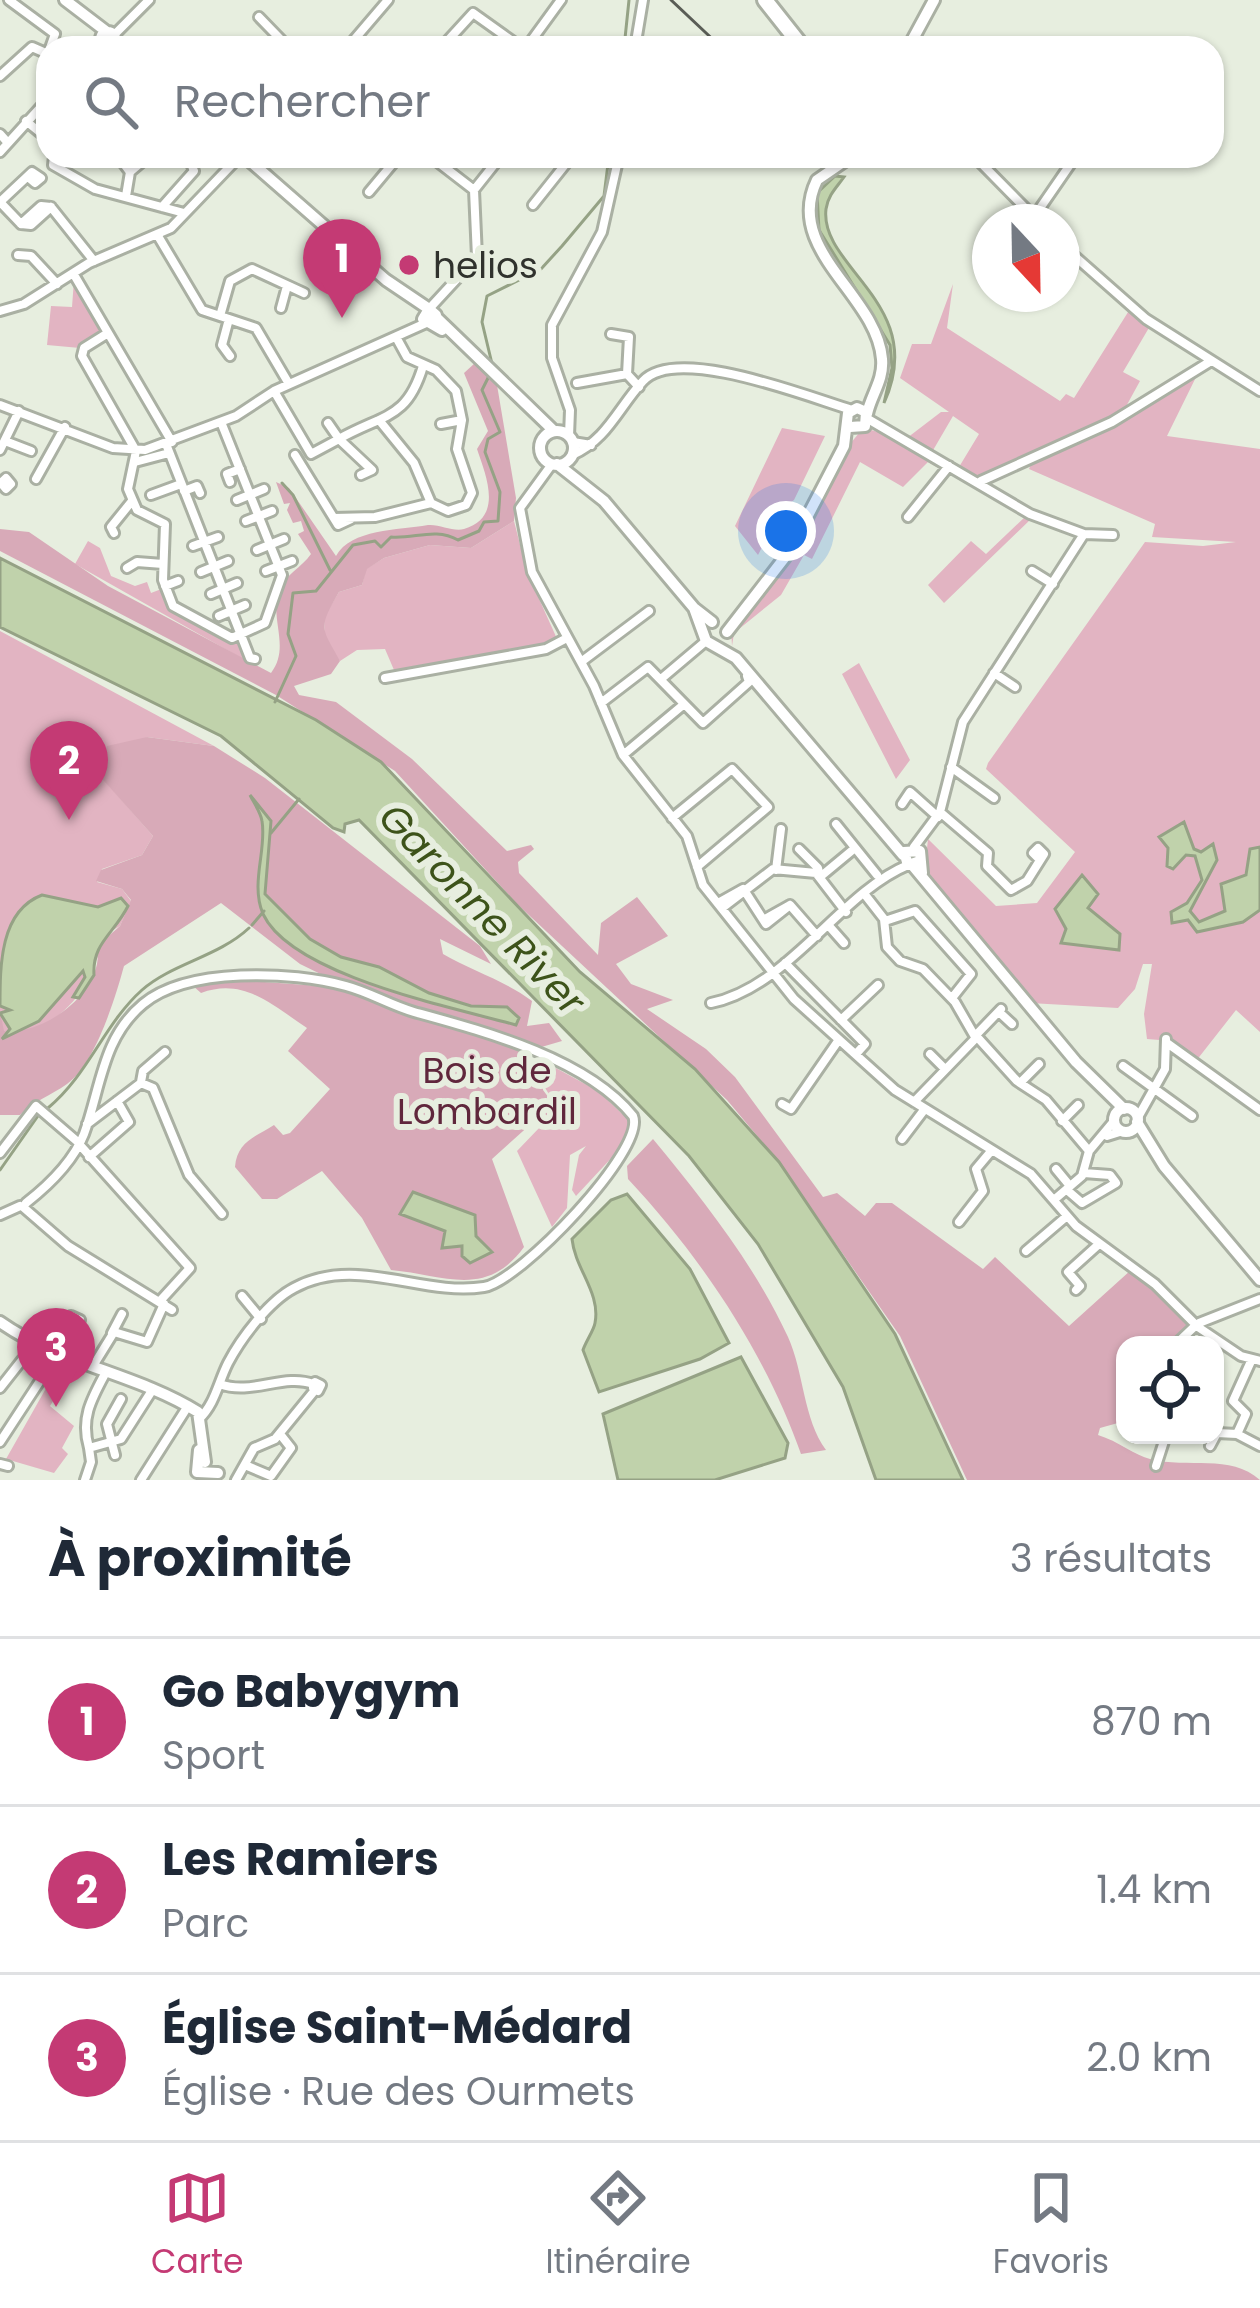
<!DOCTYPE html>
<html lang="fr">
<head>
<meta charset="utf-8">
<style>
	:root { --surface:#fff; --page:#f6f6f7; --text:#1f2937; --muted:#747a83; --line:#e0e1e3; --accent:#c43a74 }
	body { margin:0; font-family:Poppins,sans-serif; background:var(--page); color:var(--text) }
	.controls { position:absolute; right:36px; bottom:36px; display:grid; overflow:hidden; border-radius:24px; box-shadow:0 3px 9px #0004 }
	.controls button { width:108px; height:108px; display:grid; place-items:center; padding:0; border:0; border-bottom:3px solid var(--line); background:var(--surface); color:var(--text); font:60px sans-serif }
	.compass { position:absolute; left:972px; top:204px; width:108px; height:108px; border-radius:50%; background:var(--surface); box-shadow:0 3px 9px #0004; rotate:158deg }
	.you { position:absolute; left:786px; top:531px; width:42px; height:42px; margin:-30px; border:9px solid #fff; border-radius:50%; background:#1a73e8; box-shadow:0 0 0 18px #1a73e833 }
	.badge { display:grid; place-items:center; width:78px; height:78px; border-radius:50%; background:var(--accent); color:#fff; font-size:39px; font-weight:700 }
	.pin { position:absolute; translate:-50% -99px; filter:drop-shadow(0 3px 6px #0008) }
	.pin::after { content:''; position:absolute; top:63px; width:42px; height:36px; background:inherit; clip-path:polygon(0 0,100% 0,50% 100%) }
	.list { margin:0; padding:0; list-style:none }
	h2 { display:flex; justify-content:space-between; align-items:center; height:156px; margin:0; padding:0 48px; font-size:51px }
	h2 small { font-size:39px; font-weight:400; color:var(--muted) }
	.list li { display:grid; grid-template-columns:78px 1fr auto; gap:36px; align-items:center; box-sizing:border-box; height:168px; padding:0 48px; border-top:3px solid var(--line) }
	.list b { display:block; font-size:45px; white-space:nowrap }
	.list p { margin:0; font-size:39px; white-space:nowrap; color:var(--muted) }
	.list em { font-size:39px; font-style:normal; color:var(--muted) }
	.icon { flex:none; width:66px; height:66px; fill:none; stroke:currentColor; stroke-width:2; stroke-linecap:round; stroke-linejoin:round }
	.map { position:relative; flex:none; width:1260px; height:1480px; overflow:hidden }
	.search { position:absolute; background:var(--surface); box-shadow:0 3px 9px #0004; left:36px; right:36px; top:36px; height:132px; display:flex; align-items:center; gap:30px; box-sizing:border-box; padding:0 42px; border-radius:36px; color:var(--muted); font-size:45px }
	.sheet { height:660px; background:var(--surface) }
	nav { display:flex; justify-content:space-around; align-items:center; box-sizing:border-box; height:168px; border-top:3px solid var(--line); background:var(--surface); font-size:33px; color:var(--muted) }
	nav a { display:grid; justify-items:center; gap:6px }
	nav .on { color:var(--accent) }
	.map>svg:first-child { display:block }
	.green { fill:#e2b4c2 }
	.forest { fill:#d8aab8 }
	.water { fill:#c0d2ab; stroke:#95a285; stroke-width:3 }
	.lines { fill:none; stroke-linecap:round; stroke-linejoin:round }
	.stream { stroke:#95a285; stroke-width:3 }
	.minor-casing { stroke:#aab0a3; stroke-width:14 }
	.major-casing { stroke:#aab0a3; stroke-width:16 }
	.highway-casing { stroke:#aab0a3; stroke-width:20 }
	.minor { stroke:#fff; stroke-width:8 }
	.major { stroke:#fff; stroke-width:10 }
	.highway { stroke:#fff; stroke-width:14 }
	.tram { stroke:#5a5d56; stroke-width:3 }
	.poi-dot { fill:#c43a74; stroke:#e7eedf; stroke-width:4.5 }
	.labels { text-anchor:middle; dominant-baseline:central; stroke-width:12; stroke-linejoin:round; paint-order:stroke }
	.poi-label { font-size:36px; fill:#30322d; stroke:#e7eedf; text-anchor:start }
	.park-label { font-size:36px; fill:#60273c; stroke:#e7eedf }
	.water-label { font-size:39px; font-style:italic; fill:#3d531a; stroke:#e7eedf }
</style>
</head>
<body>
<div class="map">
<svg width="1260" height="1480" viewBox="0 0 1260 1480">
	<rect width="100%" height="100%" fill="#e7eedf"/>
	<path class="green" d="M74,280L104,333L80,348L47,345L51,306L72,307Z
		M953,284L947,328L1060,401L1066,394L1074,398L1130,309L1150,326L1123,372L1140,381L1123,412L975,477L959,467L979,434L953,416L932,452L907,438L941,412H949L900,378L912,344H931Z
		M1200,369L1167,436L1260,449V1032L1236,1010L1196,1061L1172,1041L1147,1039L1144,1014L1152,964H1143L1135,989L1118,1008L1030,1003L932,884L925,867L928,839L996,906L1037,903L1075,852L986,769L988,763L1145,542L1203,546L1236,542L1152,537L1155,524L1029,469L1033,460L1093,434Z
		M782,428L825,436L794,500L781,510L758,555L735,526Z
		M871,430L893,436L942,470L928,462L903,487L860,462L812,559L804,555L781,595L734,633L732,646L731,628L794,549L850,444L859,433Z
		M1026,516L1031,519L944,603L928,585L971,541L986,554Z
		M514,521L527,572L558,641L394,670L385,649L357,650L340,661L325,643L324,617L339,592L362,585L366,569L384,558L430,545L471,548Z
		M88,541L100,548L111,576L135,586L147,582L151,593L164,588L173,610L227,639L247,635L255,656L243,659L75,564Z
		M0,631L214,746L147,737L97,772L153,836L142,855L102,869L97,882L122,889L131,901L120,926L103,936C95,984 58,1038 3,1031L0,1011Z
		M859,663L910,760L896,779L842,674Z
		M554,1067L598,1091L633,1124L630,1138L576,1196L572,1190L579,1155L586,1146L570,1155L567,1208L552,1227L517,1151L540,1127L562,1116L541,1081L543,1072Z
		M62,1360L75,1366L50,1406L74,1426L62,1448L68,1454L54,1473L6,1459Z"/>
	<path class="forest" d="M475,363L497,385L516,498L514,521L471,548L430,545L384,558L367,569L362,585L339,592C317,630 322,627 340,661L331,674L294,686L299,695L336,702L412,759L507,851L531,845L534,849L518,862L519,873L598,955L601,923L637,897L668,936L616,964L631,984L673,1000L647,1009L706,1049L735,1077L823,1197L837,1193L865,1216L876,1203H892L983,1269L995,1257L1069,1326L1131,1270L1185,1316L1187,1327L1170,1345H1125V1421L1100,1428L1098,1435C1118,1441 1136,1456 1150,1459C1188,1469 1230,1453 1260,1480H967L900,1336L779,1162L727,1100L517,904L395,771L276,695L0,551V529L29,532L108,586L271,673C291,647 269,619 279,590C285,575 302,567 311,554L298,534L304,531L301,521L293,523L287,510L290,503L284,504L276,482L289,488L336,556C351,529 398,530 428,525C440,524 453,532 464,529C504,517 486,476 477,449L488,431L464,373Z
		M147,737L214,746L265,778L480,946L491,964L440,939L443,954C472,971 506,981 532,1001L527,1026L549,1023L562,1041L538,1048L337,982L300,964L221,903L124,966C115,999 95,1064 67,1084C50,1096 35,1100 20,1115H0V1011L4,1031C44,1036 106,990 97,946L120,926L131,900L122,889L96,881L101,870L142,855L153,836L96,772L107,746Z
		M225,979L334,987L523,1050L543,1072V1090L560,1113L532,1123L492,1159L524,1247C486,1299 445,1275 391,1270L362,1218L322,1171L277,1199H262L235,1167C237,1142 255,1137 274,1125L283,1135L290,1133L330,1089L288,1051L307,1028C272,1005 244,977 201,993L192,985Z
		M653,1139C704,1201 754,1264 788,1337C804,1372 803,1419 826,1450L801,1454C765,1352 701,1257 628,1179L627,1166Z"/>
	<path class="water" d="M835,176L844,177C837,187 828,195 826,209C819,268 929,304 884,403L892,368L890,345L819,230L817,193Z
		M0,558L316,720L381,762L580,972L695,1069L779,1162L895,1334L963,1480H876L843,1387L758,1244L689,1156L359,820L345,824L344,832L333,828L221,736L0,627Z
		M250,795L271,821L265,894L310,939L341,957L379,967L429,993L471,1006L507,1007L519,1018L516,1025C456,1008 292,976 263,914C250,883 267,850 262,821C261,813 254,803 250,795Z
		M1184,822L1194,849L1201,852L1213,844L1217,860L1190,911L1199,922L1225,911L1221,884L1246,875L1250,849L1260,847V910L1243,922L1197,932L1188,920L1172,923L1171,912L1187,903L1202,880L1195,856L1186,855L1173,869L1167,866L1168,848L1159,837Z
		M1082,875L1098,894L1088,908L1120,934L1119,950L1061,943L1066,929L1055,909Z
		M42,895L98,907L121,898L128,906C114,934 92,943 94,975L79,998L73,997L85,977L83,971L39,1021L2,1039L10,1029L0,1013L10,1010L0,1006C0,965 0,911 42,895Z
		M413,1192L475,1215L476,1236L492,1252L470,1263L462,1256V1246L442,1248L445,1231L400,1214Z
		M627,1194L690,1269L729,1343L700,1359L599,1392L583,1350C586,1341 594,1330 595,1323C601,1293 575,1269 572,1239L611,1200Z
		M741,1357L788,1443L785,1458L715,1480H618L603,1414Z"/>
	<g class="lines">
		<path class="stream" d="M624,48L629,0
			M493,368L482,322L487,296L541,269L562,246L604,196L609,156
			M282,483L293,495L330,570
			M275,702L296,656L288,634L293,593L316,591L353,545L375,541L381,547L391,537C415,539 435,527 458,540L479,531L484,522L498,521L500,492L485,452L488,439L500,432L482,390L489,376
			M271,833L299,799
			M252,925L264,911
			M48,1108C89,1074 104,1024 142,990C173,963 218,957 249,928
			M0,1170L40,1113"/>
		<g class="minor-casing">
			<path id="minor" d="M9,0L55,34L50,48
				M259,17L289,48
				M114,35L149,0
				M96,48L101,42
				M347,48L388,0
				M441,48L473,13L522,48
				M526,48L561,0
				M635,48L643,0
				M0,76L32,47L48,54
				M26,121L48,139
				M0,134L8,143
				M0,152L48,99
				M54,156L53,165L95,189L184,213
				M118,156L130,172L126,196
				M430,156L474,190
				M974,156L1039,222
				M130,172L149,156
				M369,192L399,156
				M0,202L32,172L41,178L35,183L28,177
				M0,202L21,224
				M533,205L572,156
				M51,207L94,261
				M162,207L194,171L188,156
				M1034,217L1076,156
				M21,224L31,225L51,207
				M21,224L41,206L51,207
				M158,236L202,310L256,328L289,384
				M1062,245L1146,319L1260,391
				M18,255L31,256L57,284
				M73,273L172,442
				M281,308L287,286
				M429,309L477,257L474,190L501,156
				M0,311L24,304L89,263L171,228L240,156
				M220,316L230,281L252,269L304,293
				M229,319L222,345L230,356
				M108,333L84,348L82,356L136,451L128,489L137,510L165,524L163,580L173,606L232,638L265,623L282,575L221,422
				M611,334L629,337L627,374
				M577,383L627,374L639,387
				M274,391L311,454L339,439L372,470L361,475
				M0,405L113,448L145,450L236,416L274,391L426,323
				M868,419L1030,514L1084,534L963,722L940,812L914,847
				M379,420L414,463L431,503L448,511L466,505L472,493L457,449L462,420L456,391L436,370L407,357L396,337
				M328,423L339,439C383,414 407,420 423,366
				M441,424L462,420
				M569,436L570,410L552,358V325L602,232L619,156
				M5,441L31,451
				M573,442L591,445
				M166,444L250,658L255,659
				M0,450L19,411
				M295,455L338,525L351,519
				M572,455C607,440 618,408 643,381C677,344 811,398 852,410
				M135,462L169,453
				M552,464L520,508L532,572L594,686L623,755L687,836L703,885L794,999L895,1090L1031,1174L1076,1226L1155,1284L1193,1322
				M6,478L11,484L6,489L1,483Z
				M36,479L65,427
				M981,481L1112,422L1211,361
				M230,482L227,474L240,469
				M184,491L197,486L200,493
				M151,495L181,484
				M237,500L264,489
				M908,517L949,466
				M334,518L375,517L431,503
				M246,521L272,511
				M114,533L111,527L132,501
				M1084,534L1113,535
				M193,546L218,537
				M257,550L284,539
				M127,568L137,562L163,564
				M266,571L292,561
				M1032,571L1053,584
				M201,572L228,561
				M165,586L178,581
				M211,594L237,583
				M219,616L245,605
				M581,662L649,611
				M994,673L1015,687
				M385,678L546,649L567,638
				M661,679L706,641
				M601,703L648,667L703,723L749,682L747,676
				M623,755L683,705
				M951,767L994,798
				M902,804L910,792L938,817
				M940,812L988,853L987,866L1011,890L1027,881L1044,854L1038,848L1033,853L1039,859
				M672,818L732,769L768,807L697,867
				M836,824L877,875
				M799,849L818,868L820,877L855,848
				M776,870L781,829
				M744,890L766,924L790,905L765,919
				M866,896L884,919L887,947L900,961L923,969L955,1002L974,1035
				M718,903L743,889
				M790,905L817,936
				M722,908L773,869L816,873L846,912
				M885,921L915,911L971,974L952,998
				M829,926L844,943
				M785,963L865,1044L856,1054
				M711,1003C789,987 840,893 908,865
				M999,1012L1012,1024
				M841,1020L878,985
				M977,1034L1001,1009
				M979,1039L1017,1081L1046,1100L1089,1151
				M1167,1043L1260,1110
				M930,1054L945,1069
				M1123,1066L1192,1116
				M141,1082L143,1071L165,1052
				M1021,1082L1039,1064
				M914,1102L974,1040
				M782,1104L791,1109L838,1041
				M1137,1119L1165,1069L1166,1039
				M1062,1121L1078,1105
				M87,1124L141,1083L153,1088L189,1175L222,1214
				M1107,1136L1123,1131
				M902,1139L924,1110
				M79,1144L190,1268L160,1301
				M0,1153L36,1106L79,1143
				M89,1157L129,1122L117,1101
				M1056,1169L1070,1186
				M1067,1190L1082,1203L1116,1183L1110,1175L1084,1173
				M1055,1199L1082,1176L1089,1151L1114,1121
				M26,1203C49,1185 73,1162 84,1134C101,1088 102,1038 143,1004C187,967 292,971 346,986C369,992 390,1005 414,1012C483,1031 586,1058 633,1116C647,1149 519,1282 484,1287C421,1297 356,1254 294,1288C269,1301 241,1338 228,1363C218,1383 215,1404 199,1419
				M23,1207L68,1246L172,1310
				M0,1215L20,1206
				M959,1222L983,1191L976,1169L992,1150
				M1026,1251L1067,1216
				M1076,1290L1080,1286L1068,1272L1099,1244
				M242,1296L261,1319
				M71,1316L80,1320L68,1338L61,1333Z
				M1199,1323L1260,1299
				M1198,1327L1241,1356L1260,1361
				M112,1333L122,1314
				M1175,1345L1194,1327
				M1252,1359L1233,1401L1246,1414L1237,1434L1260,1446
				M93,1366L114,1332L147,1342L164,1304
				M106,1372C92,1398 80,1418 89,1448L121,1439L153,1389
				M315,1382L321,1385L318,1391L313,1388Z
				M220,1384C251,1396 284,1373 313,1384
				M0,1388L22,1360L46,1370
				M0,1442L68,1338
				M1210,1446L1217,1433L1237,1434
				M115,1455L107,1424L121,1399
				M0,1464L8,1466
				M245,1465L271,1476L291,1448L280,1434
				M1156,1466L1166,1435
				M85,1480L91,1462L89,1448
				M141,1480L188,1406
				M236,1480L254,1448L275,1439L315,1390"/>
		</g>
		<g class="major-casing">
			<path id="major" d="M65,0L107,32
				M101 39a7 7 0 1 1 14 0a7 7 0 1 1-14 0Z
				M908,48L934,0
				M244,156L386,280L429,309
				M852,156L817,180C783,250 877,295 882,359C884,380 871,395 867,414
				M860,156H878
				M436,317L554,431
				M430,323L436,315L429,309L423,319L442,330
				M540 448a17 17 0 1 1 34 0a17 17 0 1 1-34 0Z
				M557,464L604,501L694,608L712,622
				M694,608L706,641L736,658L903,855
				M727,632L789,552L844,446L848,413L857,408L866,412L865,426L850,427
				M920,861L908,865L904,852L920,851L922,873
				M913,866L1076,1062L1124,1109
				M1114 1120a12 12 0 1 1 24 0a12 12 0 1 1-24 0Z
				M1137,1122L1164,1166L1260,1280
				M0,1322C61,1365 135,1373 198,1412L205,1462
				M199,1450L197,1472L218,1473"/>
		</g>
		<g class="highway-casing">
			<path id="highway" d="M765,0L803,48"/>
		</g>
		<use href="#minor" class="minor"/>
		<use href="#major" class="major"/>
		<use href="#highway" class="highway"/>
		<path class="tram" d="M671,0L722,48"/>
	</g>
	<circle class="poi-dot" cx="409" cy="265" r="12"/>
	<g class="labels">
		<g class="poi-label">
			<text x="433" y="265">helios</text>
		</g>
		<g class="park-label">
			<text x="487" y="1070">Bois de<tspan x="487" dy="41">Lombardil</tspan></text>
		</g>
		<g class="water-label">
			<text transform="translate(482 909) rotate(46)">Garonne River</text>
		</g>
	</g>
</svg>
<div class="controls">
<button><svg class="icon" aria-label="locate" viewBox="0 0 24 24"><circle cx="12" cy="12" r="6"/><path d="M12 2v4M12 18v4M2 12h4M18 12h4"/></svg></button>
</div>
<svg class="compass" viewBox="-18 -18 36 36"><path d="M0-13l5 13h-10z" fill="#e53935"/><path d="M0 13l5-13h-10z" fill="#747a83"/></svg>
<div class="you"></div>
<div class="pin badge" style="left:342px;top:318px">1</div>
<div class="pin badge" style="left:69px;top:820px">2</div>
<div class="pin badge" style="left:56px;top:1407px">3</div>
<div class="search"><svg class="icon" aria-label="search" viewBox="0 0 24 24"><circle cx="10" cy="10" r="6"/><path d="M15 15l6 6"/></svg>Rechercher</div>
</div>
<section class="sheet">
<h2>À proximité<small>3 résultats</small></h2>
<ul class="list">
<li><span class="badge">1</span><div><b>Go Babygym</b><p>Sport</p></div><em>870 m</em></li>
<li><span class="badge">2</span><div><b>Les Ramiers</b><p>Parc</p></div><em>1.4 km</em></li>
<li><span class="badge">3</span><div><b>Église Saint-Médard</b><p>Église · Rue des Ourmets</p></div><em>2.0 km</em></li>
</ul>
</section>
<nav>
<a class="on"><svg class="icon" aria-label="map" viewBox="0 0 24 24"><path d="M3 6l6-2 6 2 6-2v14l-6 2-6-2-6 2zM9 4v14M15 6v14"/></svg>Carte</a>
<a><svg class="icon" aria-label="directions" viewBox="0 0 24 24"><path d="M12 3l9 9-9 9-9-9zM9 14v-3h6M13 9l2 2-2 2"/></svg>Itinéraire</a>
<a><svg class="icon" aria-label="saved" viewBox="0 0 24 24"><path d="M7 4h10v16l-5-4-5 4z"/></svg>Favoris</a>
</nav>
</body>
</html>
